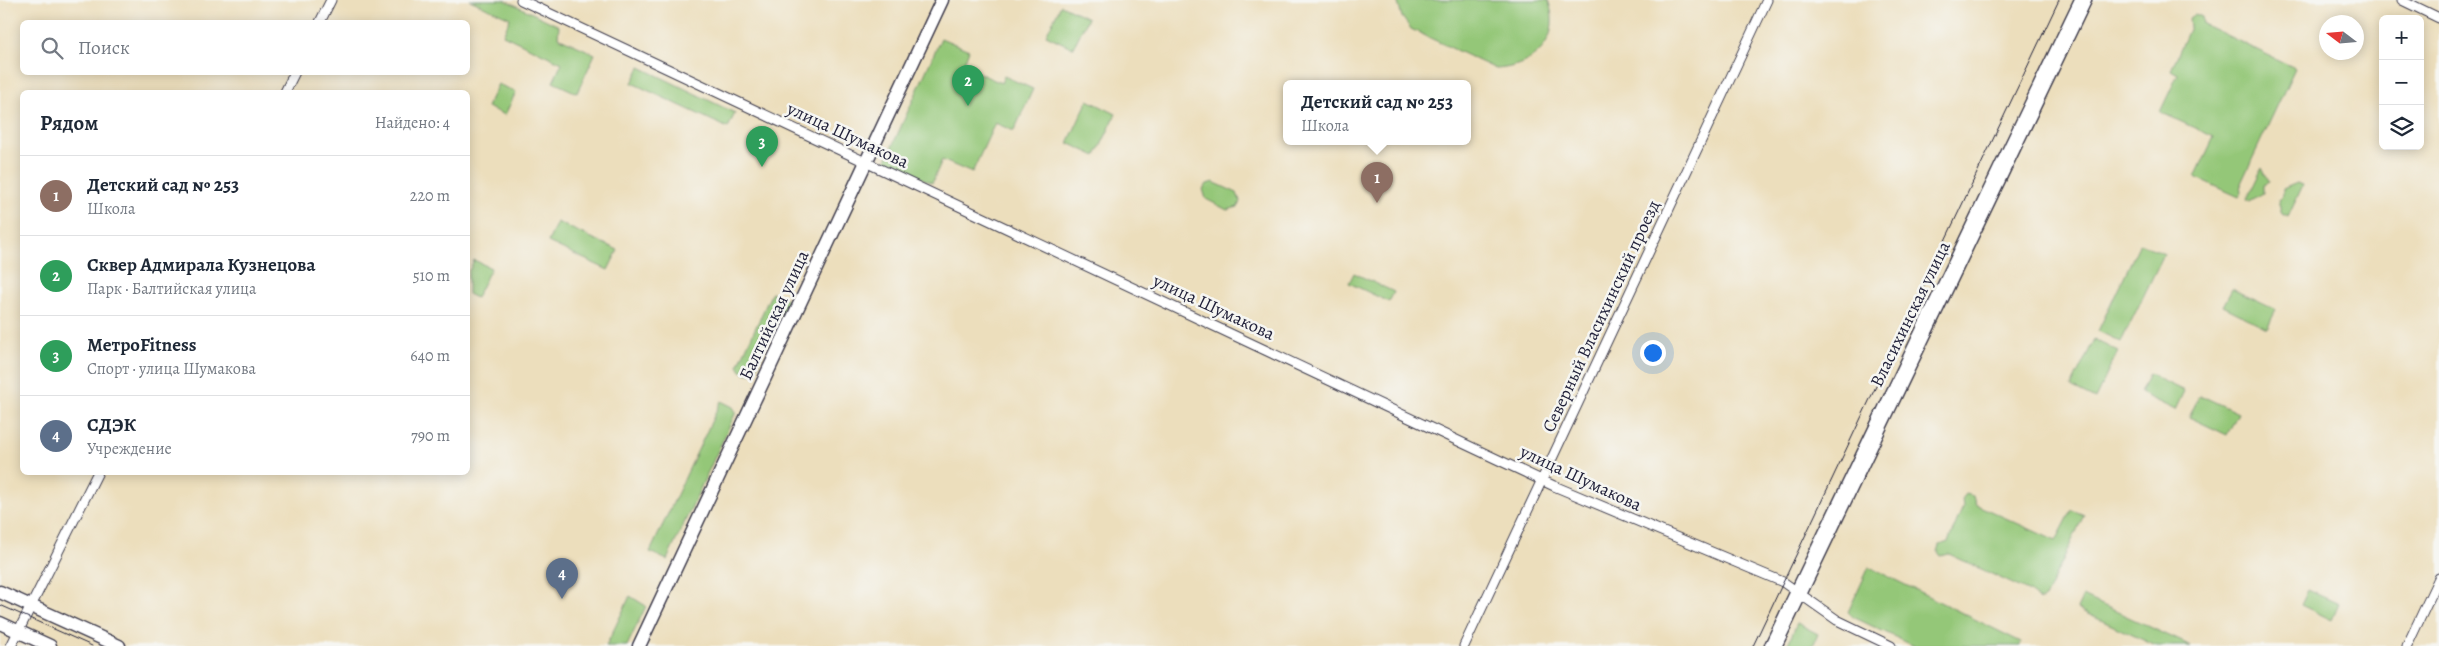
<!DOCTYPE html>
<html lang="ru">
<head>
<meta charset="utf-8">
<style>
	:root { --surface:#fff; --page:#f2f2f3; --text:#1f2937; --muted:#747a83; --line:#e0e1e3; --accent:#c8321e }
	body { margin:0; font-family:Alegreya,serif; background:var(--page); color:var(--text) }
	.controls { position:absolute; right:15px; top:15px; display:grid; overflow:hidden; border-radius:8px; box-shadow:0 2px 12px #0003 }
	.controls button { width:45px; height:45px; display:grid; place-items:center; padding:0; border:0; border-bottom:1px solid var(--line); background:var(--surface); color:var(--text); font:25px sans-serif }
	.compass { position:absolute; left:2319px; top:15px; width:45px; height:45px; border-radius:50%; background:var(--surface); box-shadow:0 2px 12px #0003; rotate:286deg }
	.you { position:absolute; left:1652px; top:352px; width:18px; height:18px; margin:-12px; border:4px solid #fff; border-radius:50%; background:#1a73e8; box-shadow:0 0 0 8px #1a73e833 }
	.badge { display:grid; place-items:center; width:32px; height:32px; border-radius:50%; background:var(--accent); color:#fff; font-size:16px; font-weight:700 }
	.pin { position:absolute; translate:-50% -41px; filter:drop-shadow(0 1px 2px #0008) }
	.pin::after { content:''; position:absolute; top:26px; width:18px; height:15px; background:inherit; clip-path:polygon(0 0,100% 0,50% 100%) }
	.popup { position:absolute; left:1283px; top:80px; width:188px; height:65px; box-sizing:border-box; display:grid; place-content:center; border-radius:8px; background:var(--surface); filter:drop-shadow(0 1px 4px #0005); font-size:16px; white-space:nowrap; color:var(--muted) }
	.popup b { font-size:19px; color:var(--text) }
	.popup::after { content:''; position:absolute; left:50%; top:100%; margin-left:-10px; border:10px solid transparent; border-top-color:var(--surface) }
	.list { margin:0; padding:0; list-style:none }
	h2 { display:flex; justify-content:space-between; align-items:center; height:65px; margin:0; padding:0 20px; font-size:21px }
	h2 small { font-size:16px; font-weight:400; color:var(--muted) }
	.list li { display:grid; grid-template-columns:32px 1fr auto; gap:15px; align-items:center; box-sizing:border-box; height:80px; padding:0 20px; border-top:1px solid var(--line) }
	.list b { display:block; font-size:19px; white-space:nowrap }
	.list p { margin:0; font-size:16px; white-space:nowrap; color:var(--muted) }
	.list em { font-size:16px; font-style:normal; color:var(--muted) }
	.icon { flex:none; width:28px; height:28px; fill:none; stroke:currentColor; stroke-width:2; stroke-linecap:round; stroke-linejoin:round }
	.map { position:relative; flex:none; width:2439px; height:646px; overflow:hidden }
	.search { position:absolute; background:var(--surface); box-shadow:0 2px 12px #0003; left:20px; top:20px; width:450px; height:55px; display:flex; align-items:center; gap:12px; box-sizing:border-box; padding:0 18px; border-radius:8px; color:var(--muted); font-size:19px }
	.panel { position:absolute; background:var(--surface); box-shadow:0 2px 12px #0003; left:20px; top:90px; width:450px; height:385px; border-radius:8px }
	.map>svg:first-child { display:block }
	.green { fill:#94c778; stroke:#5b745a }
	.lines { fill:none; stroke-linecap:round; stroke-linejoin:round }
	.street-casing { stroke:#403e4e; stroke-width:11 }
	.secondary-casing { stroke:#403e4e; stroke-width:15 }
	.highway-casing { stroke:#403e4e; stroke-width:19 }
	.street { stroke:#fff; stroke-width:9 }
	.secondary { stroke:#fff; stroke-width:12 }
	.highway { stroke:#fff; stroke-width:16 }
	.tram { stroke:#22223b; stroke-width:1 }
	.labels { text-anchor:middle; dominant-baseline:central; stroke-width:5; stroke-linejoin:round; paint-order:stroke }
	.street-label { font-size:18px; fill:#22223b; stroke:#f6f6f2 }
</style>
</head>
<body>
<div class="map">
<svg width="2439" height="646" viewBox="0 0 2439 646">
	<rect width="100%" height="100%" fill="#f6f6f2"/>
	<filter id="ink" filterUnits="userSpaceOnUse"><feTurbulence type="fractalNoise" baseFrequency=".02" numOctaves="2"/><feDisplacementMap in="SourceGraphic" scale="10" xChannelSelector="R" yChannelSelector="G"/><feConvolveMatrix kernelMatrix="1 2 1 2 8 2 1 2 1" color-interpolation-filters="sRGB"/></filter>
	<filter id="wash" filterUnits="userSpaceOnUse"><feTurbulence type="fractalNoise" baseFrequency=".0096" numOctaves="4" result="noise"/><feDisplacementMap in="SourceGraphic" scale="20" xChannelSelector="R" yChannelSelector="G"/><feGaussianBlur stdDeviation="1.12" result="paint"/><feColorMatrix in="noise" values="0 0 0 0 0 0 0 0 0 0 0 0 0 0 0 0 0 1.4 0 .05"/><feComposite in="paint" operator="in"/></filter>
	<g filter="url(#wash)">
		<rect width="100%" height="100%" fill="#ecdebc"/>
		<path class="green" d="M470,0H505L559,26L558,37L595,54L577,93L553,82L562,63L503,35L510,18Z
			M1397,0H1548C1563,40 1534,67 1496,69L1411,29L1402,17Z
			M1061,5L1088,18L1073,48L1046,35Z
			M2195,14L2202,17L2203,24L2295,68L2241,183L2242,192L2239,197L2195,177L2214,137L2160,112L2178,74L2171,70L2190,27L2189,18Z
			M941,38L969,50L963,66L1001,83L1004,76L1033,89L1014,131L995,123L972,173L942,160L932,183L885,162Z
			M640,67L735,113L728,128L632,83Z
			M498,84L516,92L505,115L487,107Z
			M1088,100L1116,114L1096,156L1068,143Z
			M2262,168L2269,182L2263,185V193L2250,201L2247,199Z
			M1213,182L1237,193L1240,201L1238,207L1227,210L1206,199L1203,189L1207,184Z
			M2297,183L2303,185L2288,217L2282,214L2278,200L2283,195V189Z
			M557,222L618,250L608,270L548,242Z
			M2140,243L2164,254L2121,342L2098,331Z
			M474,260L491,268L476,298L468,294V273Z
			M1354,273L1394,292L1389,302L1349,283Z
			M2232,289L2276,310L2267,328L2223,306Z
			M772,292L788,300L767,340L755,372L748,374L741,371L738,366Z
			M2094,340L2118,351L2095,399L2071,387Z
			M2149,374L2184,391L2175,410L2140,393Z
			M2200,395L2238,413L2227,435L2189,417Z
			M721,401L733,407L736,412L667,560L650,552Z
			M1966,494L1973,496L1975,504L2056,541L2072,510L2084,515L2045,598L2039,601L2032,593L1949,554L1941,556L1938,552L1940,545L1948,542L1963,507L1962,499Z
			M1869,567L2021,642L2020,646H1914L1853,617L1848,612Z
			M2308,590L2339,604L2332,620L2301,605Z
			M630,596L646,606L627,646H606Z
			M2083,596L2191,646H2156L2077,609Z
			M1797,623L1818,634L1813,646H1787Z"/>
	</g>
	<g filter="url(#ink)">
		<g class="lines">
			<g class="street-casing">
				<path id="street" d="M521,0L1554,486L1783,582L1837,620L1891,646
					M2402,0L2439,18
					M320,22L331,0
					M285,92L295,72
					M11,646L98,472
					M1464,646L1767,0
					M2407,646L2439,578"/>
			</g>
			<g class="secondary-casing">
				<path id="secondary" d="M0,592L119,646
					M0,623L50,646
					M639,646L942,0"/>
			</g>
			<g class="highway-casing">
				<path id="highway" d="M1773,646L2083,0"/>
			</g>
			<use href="#street" class="street"/>
			<use href="#secondary" class="secondary"/>
			<use href="#highway" class="highway"/>
			<path class="tram" d="M0,605L92,646
				M1753,646L2059,0"/>
		</g>
	</g>
	<g class="labels">
		<g class="street-label">
			<text transform="translate(848 135) rotate(25)">улица Шумакова</text>
			<text transform="translate(1214 307) rotate(25)">улица Шумакова</text>
			<text transform="translate(1910 314) rotate(-64)">Власихинская улица</text>
			<text transform="translate(774 315) rotate(-65)">Балтийская улица</text>
			<text transform="translate(1601 316) rotate(-65)">Северный Власихинский проезд</text>
			<text transform="translate(1581 478) rotate(25)">улица Шумакова</text>
		</g>
	</g>
</svg>
<div class="controls">
<button>+</button>
<button>−</button>
<button><svg class="icon" aria-label="layers" viewBox="0 0 24 24"><path d="M12 4l9 5-9 5-9-5zM3 14l9 5 9-5"/></svg></button>
</div>
<svg class="compass" viewBox="-18 -18 36 36"><path d="M0-13l5 13h-10z" fill="#e53935"/><path d="M0 13l5-13h-10z" fill="#747a83"/></svg>
<div class="you"></div>
<div class="pin badge" style="left:1377px;top:203px;background:#8d6e63">1</div>
<div class="popup"><b>Детский сад № 253</b>Школа</div>
<div class="pin badge" style="left:968px;top:106px;background:#2e9e5b">2</div>
<div class="pin badge" style="left:762px;top:167px;background:#2e9e5b">3</div>
<div class="pin badge" style="left:562px;top:599px;background:#5c6f8a">4</div>
<div class="search"><svg class="icon" aria-label="search" viewBox="0 0 24 24"><circle cx="10" cy="10" r="6"/><path d="M15 15l6 6"/></svg>Поиск</div>
<section class="panel">
<h2>Рядом<small>Найдено: 4</small></h2>
<ul class="list">
<li><span class="badge" style="background:#8d6e63">1</span><div><b>Детский сад № 253</b><p>Школа</p></div><em>220 m</em></li>
<li><span class="badge" style="background:#2e9e5b">2</span><div><b>Сквер Адмирала Кузнецова</b><p>Парк · Балтийская улица</p></div><em>510 m</em></li>
<li><span class="badge" style="background:#2e9e5b">3</span><div><b>МетроFitness</b><p>Спорт · улица Шумакова</p></div><em>640 m</em></li>
<li><span class="badge" style="background:#5c6f8a">4</span><div><b>СДЭК</b><p>Учреждение</p></div><em>790 m</em></li>
</ul>
</section>
</div>
</body>
</html>
